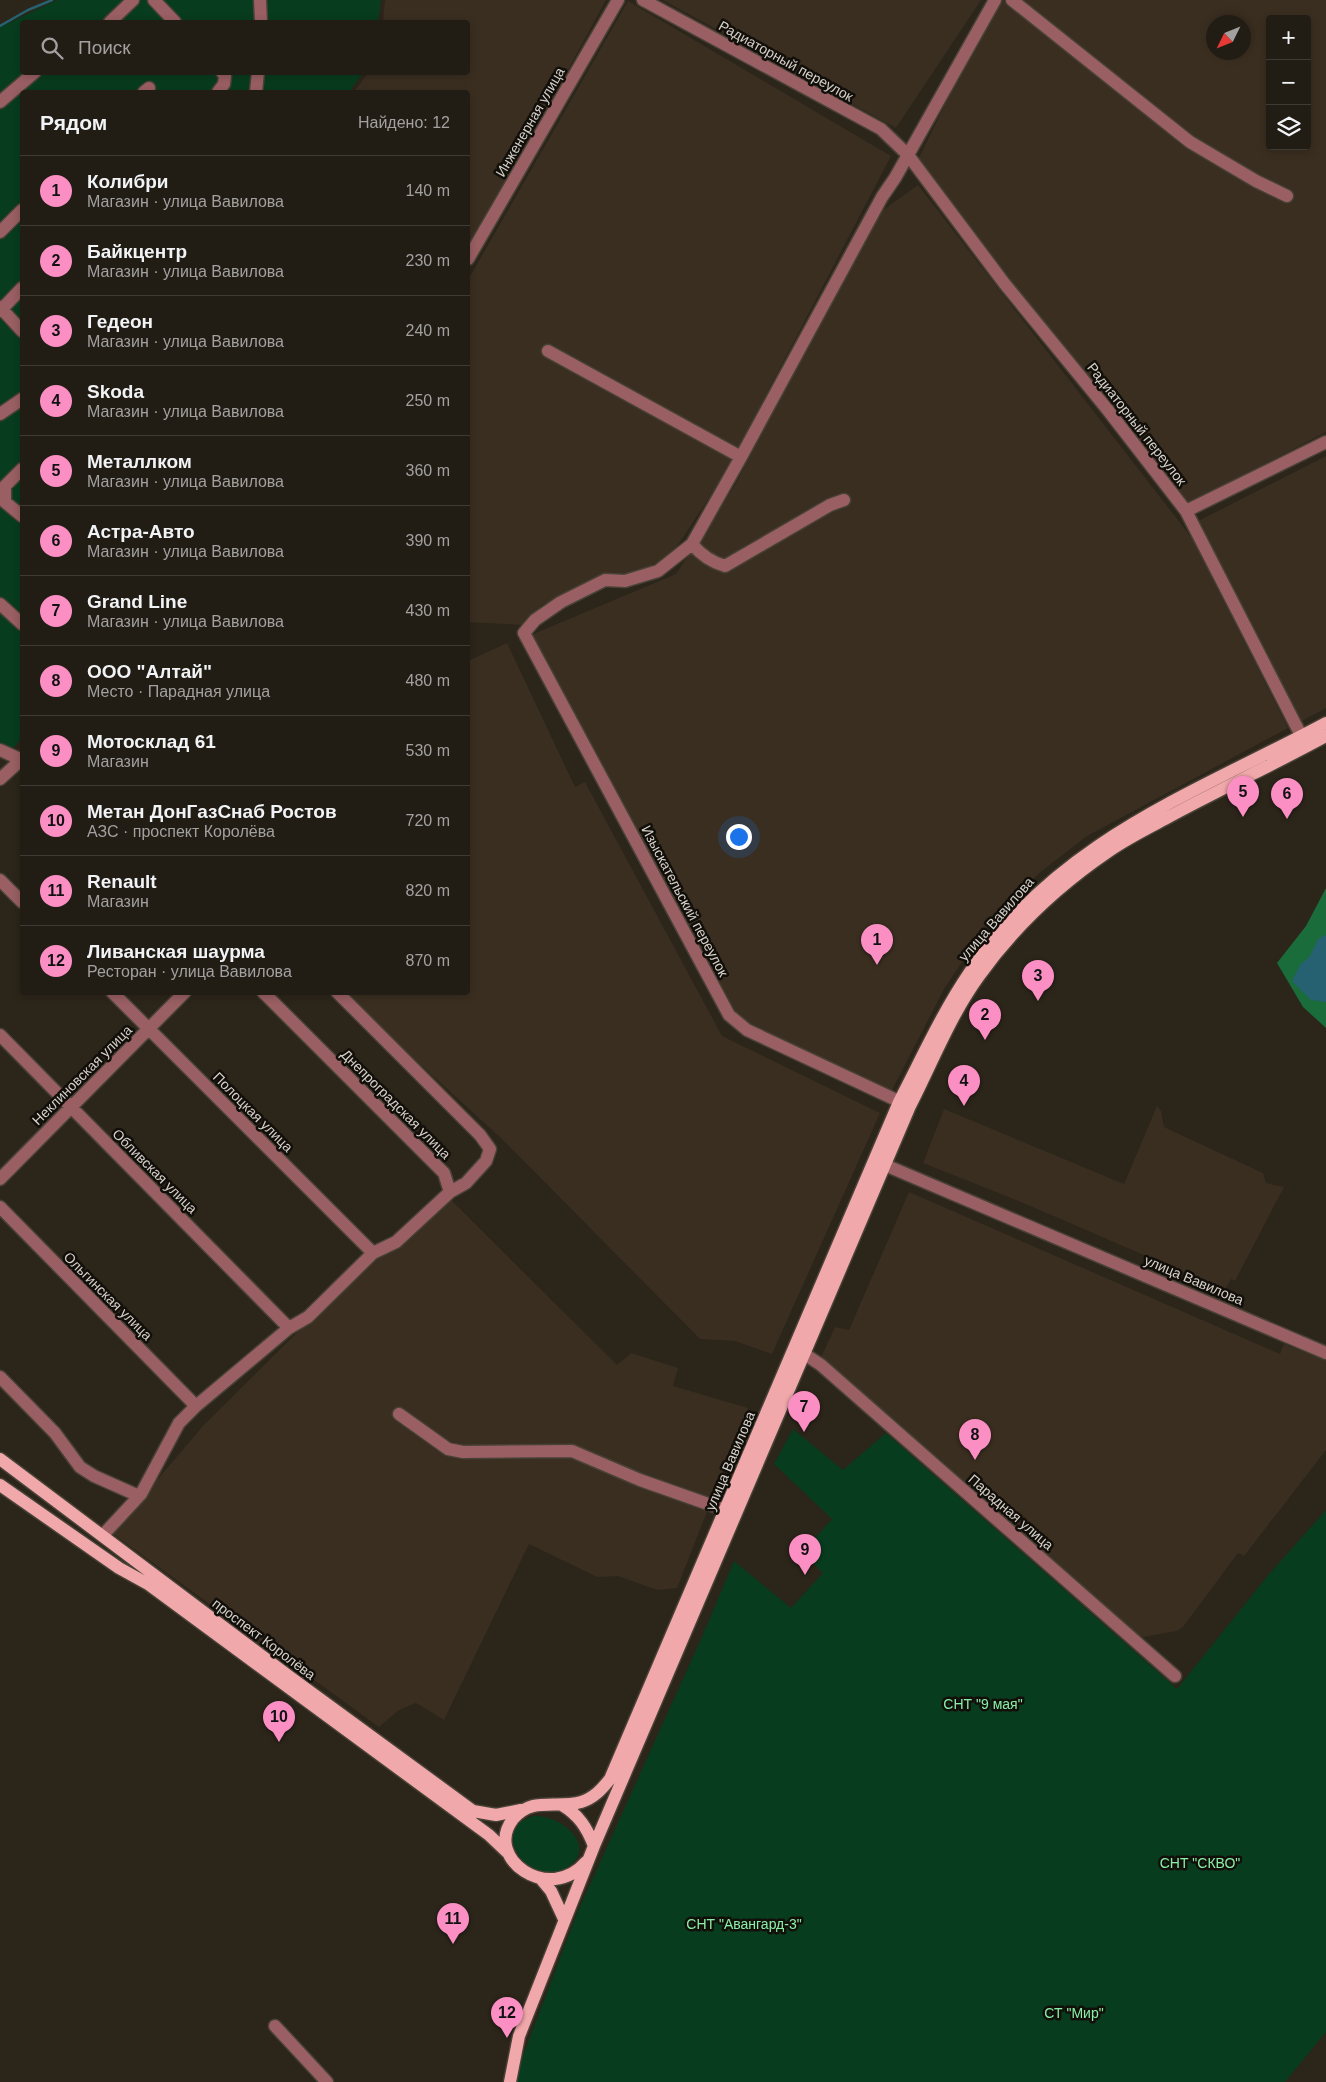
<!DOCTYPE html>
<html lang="ru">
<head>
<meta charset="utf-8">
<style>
	:root { --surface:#211c14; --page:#29251d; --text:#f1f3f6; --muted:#a2a1a0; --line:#3e3a34; --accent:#fb8fc4 }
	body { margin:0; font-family:Helvetica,sans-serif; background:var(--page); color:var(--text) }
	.controls { position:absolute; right:15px; top:15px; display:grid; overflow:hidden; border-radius:5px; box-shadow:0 2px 8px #0003 }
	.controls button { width:45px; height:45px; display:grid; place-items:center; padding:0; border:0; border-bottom:1px solid var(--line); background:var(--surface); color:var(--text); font:25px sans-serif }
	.compass { position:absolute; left:1206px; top:15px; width:45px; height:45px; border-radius:50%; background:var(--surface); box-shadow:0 2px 8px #0003; rotate:227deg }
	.you { position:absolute; left:738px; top:836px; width:18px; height:18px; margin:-12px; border:4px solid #fff; border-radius:50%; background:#1a73e8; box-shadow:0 0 0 8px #1a73e833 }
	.badge { display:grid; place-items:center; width:32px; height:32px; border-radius:50%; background:var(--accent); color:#111; font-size:16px; font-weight:700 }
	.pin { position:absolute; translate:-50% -41px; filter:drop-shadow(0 1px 2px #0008) }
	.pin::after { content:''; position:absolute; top:26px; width:18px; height:15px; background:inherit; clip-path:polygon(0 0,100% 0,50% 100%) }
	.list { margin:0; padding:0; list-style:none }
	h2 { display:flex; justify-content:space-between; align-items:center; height:65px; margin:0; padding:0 20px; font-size:21px }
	h2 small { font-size:16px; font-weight:400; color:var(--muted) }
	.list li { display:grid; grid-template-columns:32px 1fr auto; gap:15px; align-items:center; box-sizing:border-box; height:70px; padding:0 20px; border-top:1px solid var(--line) }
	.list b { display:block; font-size:19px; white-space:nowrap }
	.list p { margin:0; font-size:16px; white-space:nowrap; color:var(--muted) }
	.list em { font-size:16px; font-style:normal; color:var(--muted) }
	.icon { flex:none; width:28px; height:28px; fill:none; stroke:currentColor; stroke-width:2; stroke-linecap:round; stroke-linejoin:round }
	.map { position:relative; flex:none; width:1326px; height:2082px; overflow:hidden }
	.search { position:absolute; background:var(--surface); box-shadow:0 2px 8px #0003; left:20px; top:20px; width:450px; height:55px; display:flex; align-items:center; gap:12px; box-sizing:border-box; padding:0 18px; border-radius:5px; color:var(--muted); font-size:19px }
	.panel { position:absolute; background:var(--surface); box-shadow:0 2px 8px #0003; left:20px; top:90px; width:450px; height:905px; border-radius:5px }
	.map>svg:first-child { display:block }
	.industrial { fill:#3a2e20; fill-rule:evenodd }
	.green { fill:#083c1e }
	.forest { fill:#1a6c3b }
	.water { fill:#266172 }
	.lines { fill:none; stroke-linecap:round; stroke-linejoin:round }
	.stream { stroke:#266172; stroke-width:2.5 }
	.minor-casing { stroke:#474136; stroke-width:15 }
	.major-casing { stroke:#474136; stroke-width:15 }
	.minor { stroke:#995f62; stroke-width:12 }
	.major { stroke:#f1a8aa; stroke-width:12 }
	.labels { text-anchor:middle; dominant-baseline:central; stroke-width:5; stroke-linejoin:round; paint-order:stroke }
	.street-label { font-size:14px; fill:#d6d1ca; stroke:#120f0a }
	.park-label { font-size:14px; fill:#87efa7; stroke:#120f0a }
</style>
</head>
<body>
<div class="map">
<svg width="1326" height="2082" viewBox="0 0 1326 2082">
	<rect width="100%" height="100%" fill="#2c251a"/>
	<path class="industrial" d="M385,0H606L468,253V92H354L368,73L468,72V22H383Z
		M663,0H981L896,128Z
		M996,0H1326V432L1186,505L917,162ZM1270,19H1307V146H1270ZM1214,22H1244V52H1214Z
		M628,1L891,156L724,475L676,548L646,573L597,582L542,605L524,625L468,622V280Z
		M918,185L1191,537L1288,728L1087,836L1038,874L976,941L944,989L890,1094L741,1022L531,635L676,574L735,485L872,218Z
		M1326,456V708L1302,721L1198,521Z
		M507,643L575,787L585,782L722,1036L880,1113L772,1354L735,1341L700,1339L502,1139L342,993L468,992V661Z
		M1157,1106L1161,1111L1164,1127L1263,1173L1266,1183L1284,1187L1235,1281L1231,1279L1225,1290L1021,1202L923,1163L944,1109L1124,1184Z
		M909,1192L1280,1354L1284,1344L1326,1361V1450L1244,1556L1238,1553L1183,1627L1177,1631L1143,1637L1128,1629L987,1505L993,1495L964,1486L943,1469L941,1459H932L820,1360L835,1327L849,1330Z
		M444,1193L617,1365L631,1353L678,1368L673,1386L748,1408L677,1588L657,1590L618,1576L597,1577L529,1544L444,1720L416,1703L399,1710L379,1727L112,1533L202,1427L364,1266Z"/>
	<path class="green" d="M57,0H381L378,22H22V72L363,73L352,88L351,92H22V738L11,751L0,745V27Z
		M793,1429L843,1470L886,1433L1177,1689L1269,1574L1326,1510V2032L1285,2082H517L521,2061L578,1911L701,1639L734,1561L791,1608L823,1573L802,1553L832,1519L774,1464Z
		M533,1816C562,1814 600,1848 566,1868C530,1890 487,1830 533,1816Z"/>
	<path class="forest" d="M1326,888V1028L1303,1007L1277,963L1306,926Z"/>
	<path class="water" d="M1326,935V1002L1311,1000L1292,981L1300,965L1310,956L1318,939Z"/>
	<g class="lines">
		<path class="stream" d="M0,26L28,10L52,0"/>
		<g class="minor-casing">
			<path id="minor" d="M154,0L175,22
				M260,0L261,22
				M643,0L881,129L908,155L1004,283L1107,409L1186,511L1306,745
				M1012,0L1190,142L1256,181L1287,196
				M110,22L133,0
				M144,92L149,88
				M218,92L224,84L225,76L222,72
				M256,92L258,72
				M0,102L35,72
				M0,232L22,210
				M468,259L618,0
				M0,307L22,331
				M0,311L22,288
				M548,351L741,457
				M0,414L22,399
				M22,469L5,486V502L22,516
				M1186,511L1326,442
				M692,544C701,555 711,562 725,566L830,505L844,500
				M0,604L22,624
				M0,750L22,760
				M0,779L22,759
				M0,880L22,902
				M112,992L373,1253
				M263,992L444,1173L450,1192
				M0,1035L289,1328
				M907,1105L747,1030L729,1015L524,633L535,620L561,602L605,580L625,581L658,571L692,544L741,457L882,197L895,178L995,0
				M885,1165L1326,1353
				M0,1179L185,992
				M0,1207L196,1406
				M803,1353L821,1365L1175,1676
				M0,1377L55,1433L80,1467L94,1476L139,1496
				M399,1414L448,1449L463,1452L572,1451L640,1480L725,1510
				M103,1535L141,1494L179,1423L196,1406L289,1328L308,1317L373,1253L396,1242L450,1192L466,1183L486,1161L490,1149L480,1135L337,992
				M275,2026L327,2082"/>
		</g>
		<g class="major-casing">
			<path id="major" d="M0,1459L290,1677L473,1811L496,1815L521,1810
				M0,1485L119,1568L148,1584L489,1835L509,1854
				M562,1805C579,1815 587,1828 594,1846
				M586,1862C549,1905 483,1858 513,1819C532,1796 556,1809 581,1802C594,1798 602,1789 610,1779L899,1102C922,1058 942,1013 970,972C1059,840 1193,794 1326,723
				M541,1879L551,1891L564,1919
				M510,2082L519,2036L594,1846L910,1106C932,1063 950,1016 979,976C1014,927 1059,885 1109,851C1126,839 1146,829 1165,819C1218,790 1273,765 1326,736"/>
		</g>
		<use href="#minor" class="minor"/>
		<use href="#major" class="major"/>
	</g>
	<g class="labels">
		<g class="street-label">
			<text transform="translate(786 61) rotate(29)">Радиаторный переулок</text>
			<text transform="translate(530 122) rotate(-60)">Инженерная улица</text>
			<text transform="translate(1137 424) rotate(52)">Радиаторный переулок</text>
			<text transform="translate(685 901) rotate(62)">Изыскательский переулок</text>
			<text transform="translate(996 919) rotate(-49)">улица Вавилова</text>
			<text transform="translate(82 1075) rotate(-45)">Неклиновская улица</text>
			<text transform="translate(396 1104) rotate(45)">Днепроградская улица</text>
			<text transform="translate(253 1112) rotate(45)">Полоцкая улица</text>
			<text transform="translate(155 1171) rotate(45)">Обливская улица</text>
			<text transform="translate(1194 1280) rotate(23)">улица Вавилова</text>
			<text transform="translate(108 1296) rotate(45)">Ольгинская улица</text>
			<text transform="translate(730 1461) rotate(-67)">улица Вавилова</text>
			<text transform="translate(1011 1512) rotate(41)">Парадная улица</text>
			<text transform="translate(264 1639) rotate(37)">проспект Королёва</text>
		</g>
		<g class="park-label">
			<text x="983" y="1704">СНТ "9 мая"</text>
			<text x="1200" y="1863">СНТ "СКВО"</text>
			<text x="744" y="1924">СНТ "Авангард-3"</text>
			<text x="1074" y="2013">СТ "Мир"</text>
		</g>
	</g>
</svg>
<div class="controls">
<button>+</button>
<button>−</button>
<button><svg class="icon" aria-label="layers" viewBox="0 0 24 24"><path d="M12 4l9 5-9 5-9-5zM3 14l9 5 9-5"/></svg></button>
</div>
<svg class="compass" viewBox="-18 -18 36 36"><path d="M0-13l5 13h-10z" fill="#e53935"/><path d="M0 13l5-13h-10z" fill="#a2a1a0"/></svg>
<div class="you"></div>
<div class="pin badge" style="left:877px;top:965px">1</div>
<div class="pin badge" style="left:985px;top:1040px">2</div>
<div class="pin badge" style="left:1038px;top:1001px">3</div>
<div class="pin badge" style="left:964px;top:1106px">4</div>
<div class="pin badge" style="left:1243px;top:817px">5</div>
<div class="pin badge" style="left:1287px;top:819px">6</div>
<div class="pin badge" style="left:804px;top:1432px">7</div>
<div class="pin badge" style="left:975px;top:1460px">8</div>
<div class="pin badge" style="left:805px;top:1575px">9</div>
<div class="pin badge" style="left:279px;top:1742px">10</div>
<div class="pin badge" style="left:453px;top:1944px">11</div>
<div class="pin badge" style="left:507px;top:2038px">12</div>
<div class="search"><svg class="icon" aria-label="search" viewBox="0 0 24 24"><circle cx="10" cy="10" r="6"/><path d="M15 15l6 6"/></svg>Поиск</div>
<section class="panel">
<h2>Рядом<small>Найдено: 12</small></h2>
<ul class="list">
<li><span class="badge">1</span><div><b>Колибри</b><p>Магазин · улица Вавилова</p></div><em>140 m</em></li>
<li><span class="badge">2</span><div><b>Байкцентр</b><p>Магазин · улица Вавилова</p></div><em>230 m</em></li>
<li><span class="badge">3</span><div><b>Гедеон</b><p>Магазин · улица Вавилова</p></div><em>240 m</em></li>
<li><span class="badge">4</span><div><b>Skoda</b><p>Магазин · улица Вавилова</p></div><em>250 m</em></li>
<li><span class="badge">5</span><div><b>Металлком</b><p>Магазин · улица Вавилова</p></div><em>360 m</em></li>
<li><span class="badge">6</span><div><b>Астра-Авто</b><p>Магазин · улица Вавилова</p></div><em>390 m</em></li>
<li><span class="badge">7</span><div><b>Grand Line</b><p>Магазин · улица Вавилова</p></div><em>430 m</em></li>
<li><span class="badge">8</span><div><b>ООО &quot;Алтай&quot;</b><p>Место · Парадная улица</p></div><em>480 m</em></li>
<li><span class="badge">9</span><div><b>Мотосклад 61</b><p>Магазин</p></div><em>530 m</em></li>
<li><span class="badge">10</span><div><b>Метан ДонГазСнаб Ростов</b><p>АЗС · проспект Королёва</p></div><em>720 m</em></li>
<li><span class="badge">11</span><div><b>Renault</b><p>Магазин</p></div><em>820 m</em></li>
<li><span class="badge">12</span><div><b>Ливанская шаурма</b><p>Ресторан · улица Вавилова</p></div><em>870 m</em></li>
</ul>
</section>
</div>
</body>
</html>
